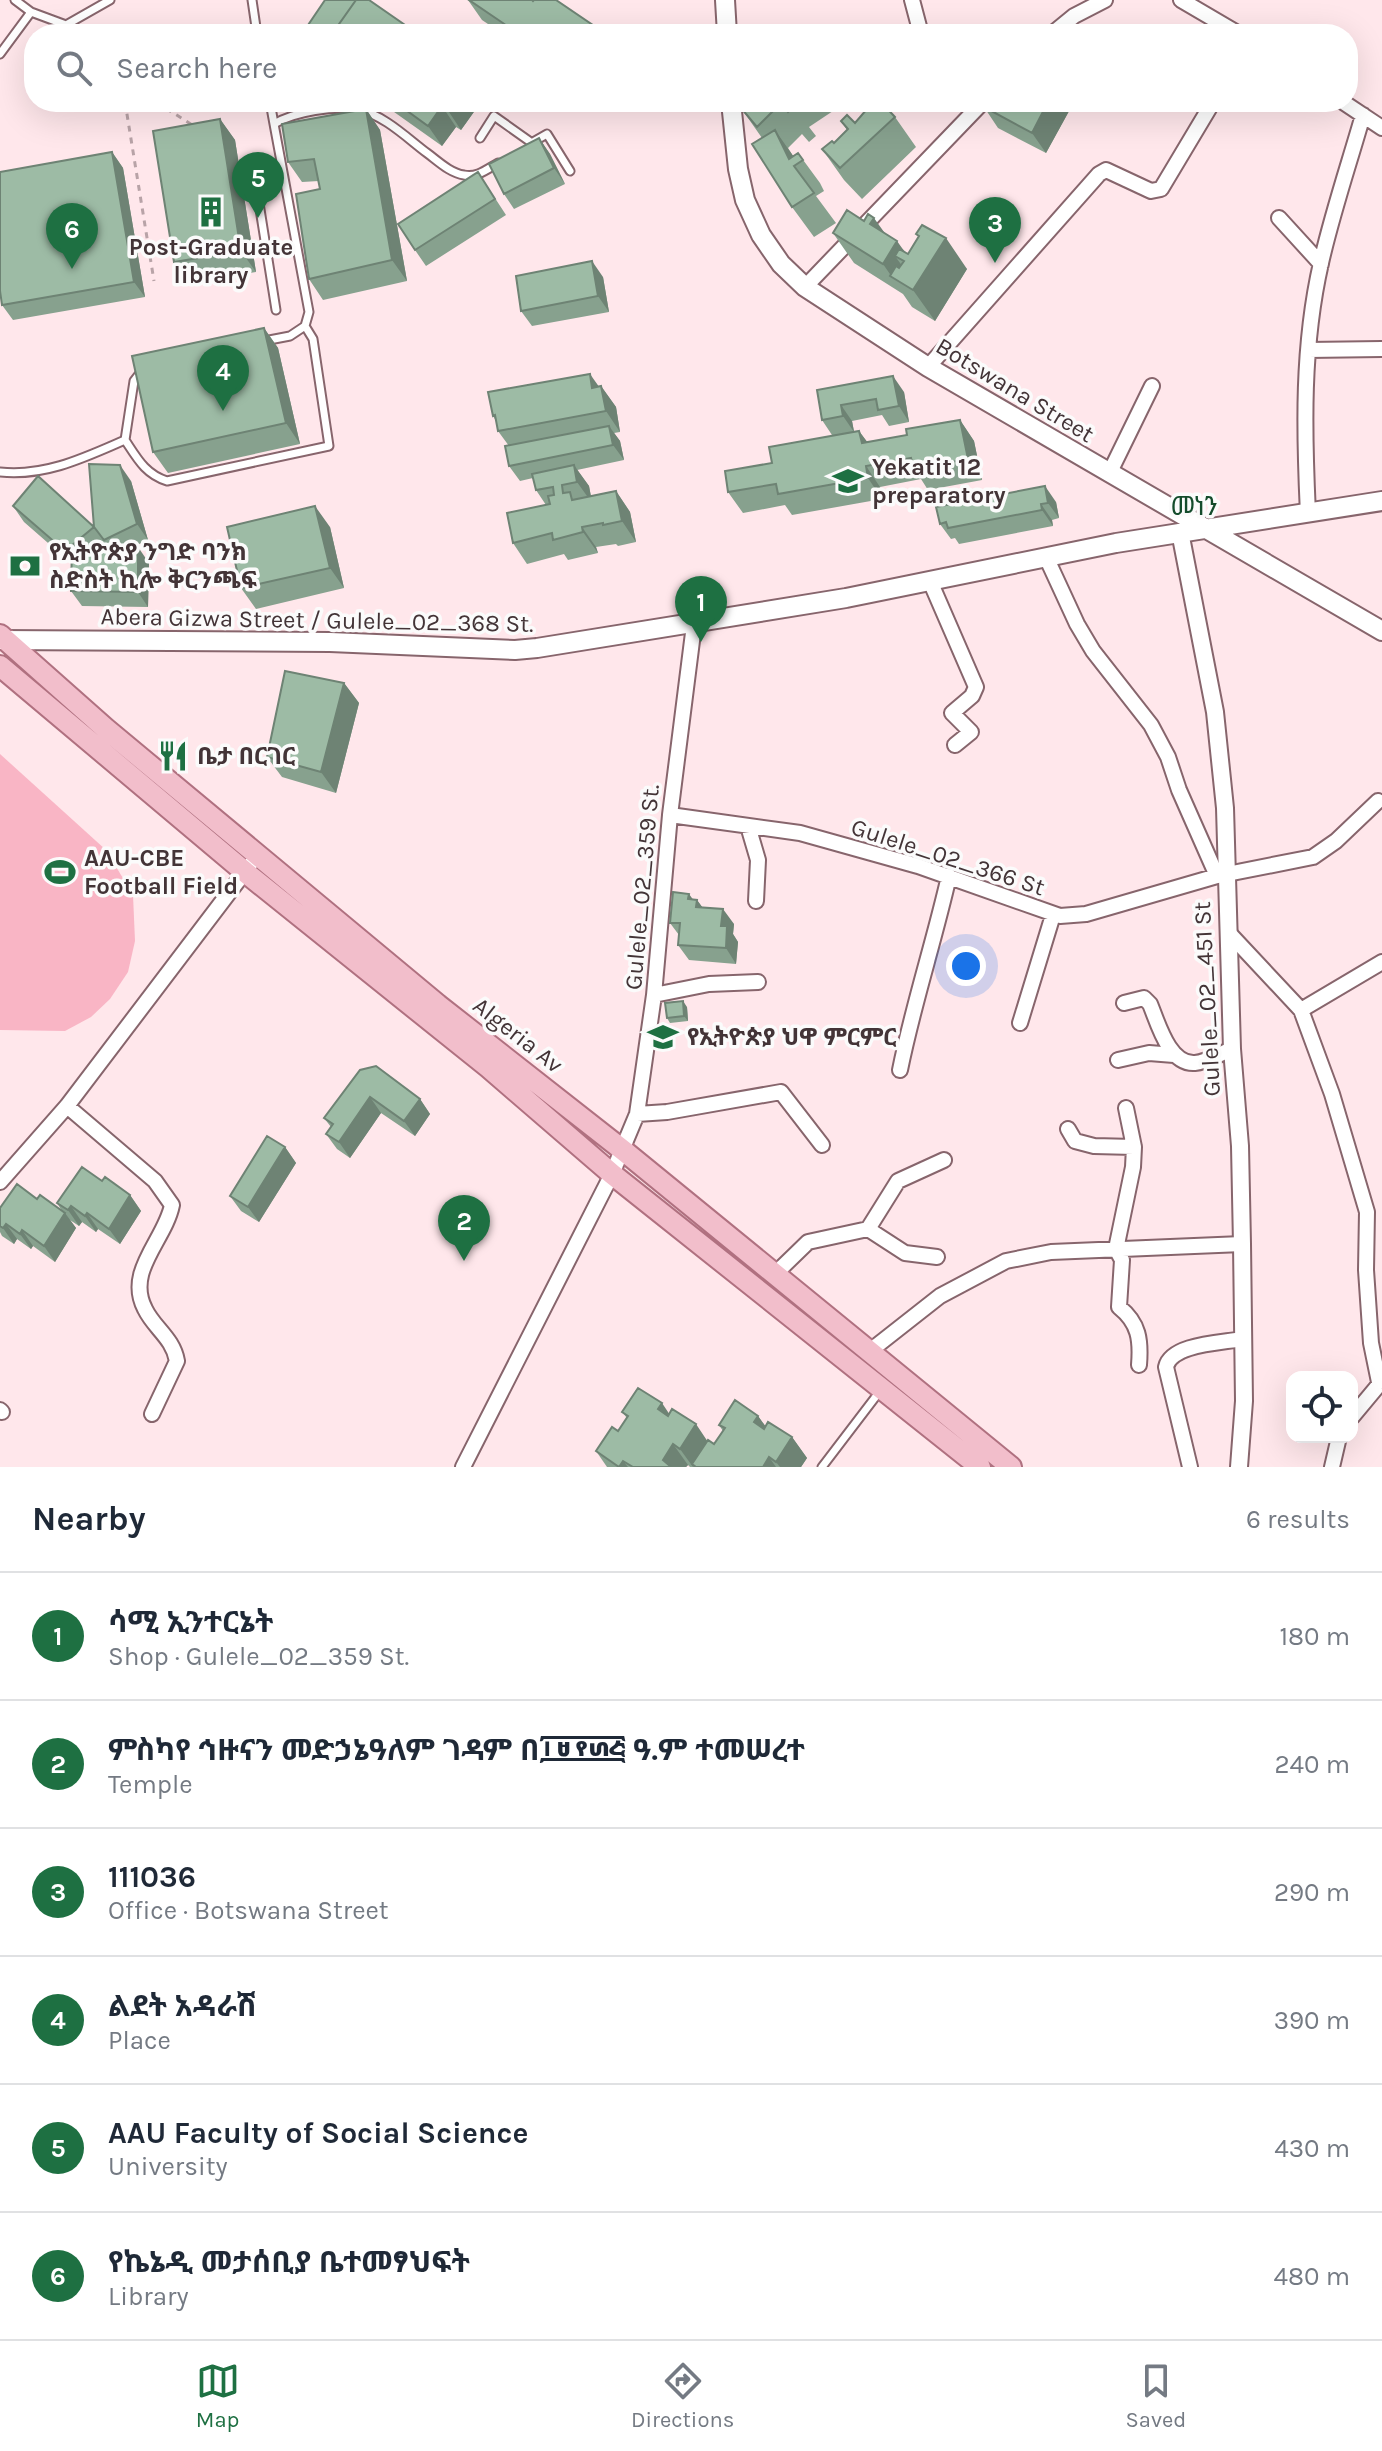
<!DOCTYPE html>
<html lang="en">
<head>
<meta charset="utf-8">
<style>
	:root { --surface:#fff; --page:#f6f6f7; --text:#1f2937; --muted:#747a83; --line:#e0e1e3; --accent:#1e7042 }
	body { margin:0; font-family:Karla,"Noto Sans Ethiopic",sans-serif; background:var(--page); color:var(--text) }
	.controls { position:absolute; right:24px; bottom:24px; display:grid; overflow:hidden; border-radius:16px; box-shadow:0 8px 32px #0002 }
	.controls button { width:72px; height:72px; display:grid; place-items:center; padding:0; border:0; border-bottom:2px solid var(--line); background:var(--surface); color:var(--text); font:40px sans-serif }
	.you { position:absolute; left:966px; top:966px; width:28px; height:28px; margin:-20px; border:6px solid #fff; border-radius:50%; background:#1a73e8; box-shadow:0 0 0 12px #1a73e833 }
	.badge { display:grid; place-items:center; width:52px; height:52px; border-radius:50%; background:var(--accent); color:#fff; font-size:26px; font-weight:700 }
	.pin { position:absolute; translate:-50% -66px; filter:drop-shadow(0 2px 4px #0008) }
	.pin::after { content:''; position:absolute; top:42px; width:28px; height:24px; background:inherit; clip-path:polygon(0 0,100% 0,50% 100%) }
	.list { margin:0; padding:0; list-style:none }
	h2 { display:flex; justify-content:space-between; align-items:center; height:104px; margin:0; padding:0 32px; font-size:34px }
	h2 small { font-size:26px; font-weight:400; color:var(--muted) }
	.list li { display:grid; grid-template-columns:52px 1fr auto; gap:24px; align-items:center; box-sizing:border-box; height:128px; padding:0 32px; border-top:2px solid var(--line) }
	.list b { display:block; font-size:30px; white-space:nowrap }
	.list p { margin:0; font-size:26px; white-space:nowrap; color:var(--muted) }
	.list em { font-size:26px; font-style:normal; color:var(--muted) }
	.icon { flex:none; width:44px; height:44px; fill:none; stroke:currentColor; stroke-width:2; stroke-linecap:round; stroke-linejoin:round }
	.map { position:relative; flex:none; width:1382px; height:1467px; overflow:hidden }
	.search { position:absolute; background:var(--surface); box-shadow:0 8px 32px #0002; left:24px; right:24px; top:24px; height:88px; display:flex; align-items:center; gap:20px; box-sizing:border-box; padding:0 28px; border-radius:32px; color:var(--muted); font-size:30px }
	.sheet { height:872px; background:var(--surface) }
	nav { display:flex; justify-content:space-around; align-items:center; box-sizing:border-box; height:112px; border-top:2px solid var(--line); background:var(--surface); font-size:22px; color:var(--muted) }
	nav a { display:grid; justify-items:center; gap:4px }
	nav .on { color:var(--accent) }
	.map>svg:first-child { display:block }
	.green { fill:#f9b5c5 }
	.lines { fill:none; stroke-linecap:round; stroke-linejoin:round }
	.service-casing { stroke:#87656c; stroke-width:11 }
	.minor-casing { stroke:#87656c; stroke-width:18 }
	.tertiary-casing { stroke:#87656c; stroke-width:20 }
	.secondary-casing { stroke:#87656c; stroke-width:22 }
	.primary-casing { stroke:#b07180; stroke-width:24 }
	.path { stroke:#b8a3a7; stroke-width:3; stroke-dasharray:6 6; stroke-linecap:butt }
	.service { stroke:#fff; stroke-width:7 }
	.minor { stroke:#fff; stroke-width:14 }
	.tertiary { stroke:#fff; stroke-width:16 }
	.secondary { stroke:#fff; stroke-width:18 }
	.primary { stroke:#f2becb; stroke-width:20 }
	.wall { fill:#87a18e }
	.shaded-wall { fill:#6e8374 }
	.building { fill:#9dbba5; stroke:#6e8374; stroke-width:2 }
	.labels { text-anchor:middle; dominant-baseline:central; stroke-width:7; stroke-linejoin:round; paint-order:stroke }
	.poi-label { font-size:24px; font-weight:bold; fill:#433437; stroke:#fbfbfb; text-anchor:start }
	.street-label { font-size:24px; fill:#433437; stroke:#fbfbfb }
	.neighbourhood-label { font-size:26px; fill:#144c2c; stroke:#fbfbfb }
</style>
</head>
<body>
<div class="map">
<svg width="1382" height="1467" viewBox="0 0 1382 1467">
	<rect width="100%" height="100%" fill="#ffe7eb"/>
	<path class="green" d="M0,754L106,850L133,895L135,941L128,972L110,999L91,1017L65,1031L0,1030Z"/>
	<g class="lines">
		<g class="service-casing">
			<path id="service" d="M15,0L31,12L66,25L110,0
				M252,0L257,34
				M0,54L31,12
				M270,102L274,124
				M480,138L494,116L532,143
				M533,142L547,134L570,171
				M276,310L256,184L284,179
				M264,341L290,336L305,326L309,312L274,124C294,112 335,105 359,110C384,115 407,138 427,153C438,161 450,173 464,175C477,178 487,169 498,163
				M125,440C137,458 145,474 167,481L329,446L313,339L305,326
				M0,472C45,477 86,457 125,440L134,381L141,372
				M822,1467L880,1391"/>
		</g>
		<g class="minor-casing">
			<path id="minor" d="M912,0L921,34
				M1181,0L1239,34
				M1052,34L1074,16L1105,0
				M1343,102L1382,128
				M1279,218L1321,264
				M805,287L983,102
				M1308,350L1382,349
				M928,367L1099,174L1106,170L1151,191L1161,189L1213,102
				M1109,474L1152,386
				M1308,514C1304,430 1302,346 1321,263C1332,214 1349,164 1363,115
				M1047,559L1077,624L1093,651L1151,725L1168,757L1179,790L1217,876
				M930,581L976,687L972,696L952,713L971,732L955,745
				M670,815L800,833L918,866L1060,916L1086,914L1217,876L1313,857L1336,841L1378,801
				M748,826L758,860L756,901
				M1228,932L1301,1010L1332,1094L1367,1212L1366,1270L1371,1343L1379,1382
				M654,995L709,984L758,982
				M1124,1003L1144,998L1150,1004C1158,1023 1169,1065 1195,1063C1207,1062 1221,1053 1232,1049
				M1301,1010L1382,962
				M1020,1023L1053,915
				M1118,1060L1149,1053L1174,1055
				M900,1070C913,1005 934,942 949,876
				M67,1106L155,1181L172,1205C165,1240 125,1271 145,1309C154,1328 173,1338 177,1361L152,1414
				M1126,1108L1134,1147L1133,1167L1116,1249L1122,1260L1119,1307C1139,1323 1141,1340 1139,1365
				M637,1114L667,1112L781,1092L822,1145
				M1068,1129L1075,1141L1094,1146L1134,1147
				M0,1182L67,1106L250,865
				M868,1229L898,1181L944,1160
				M774,1275L808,1242L868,1229L905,1253L937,1257
				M870,1351L940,1296L1006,1261L1051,1252L1242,1244
				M0,1410L2,1412
				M1352,1417L1382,1381
				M463,1467L612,1174L637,1114L654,995L670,815L694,625
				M1190,1467L1166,1367C1171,1344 1221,1343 1242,1339
				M1332,1467L1339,1437"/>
		</g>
		<g class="tertiary-casing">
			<path id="tertiary" d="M1180,532L1215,712L1225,808L1232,1049L1240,1146L1242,1244L1244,1401L1239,1467"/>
		</g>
		<g class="secondary-casing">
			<path id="secondary" d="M725,0L727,34
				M731,102L738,169L745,200L761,235L781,264L805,287L928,367L1382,631
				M0,640L330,642L515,650L537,648L846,598L1116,543L1382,501"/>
		</g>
		<g class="primary-casing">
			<path id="primary" d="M0,635L106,729L438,1005L624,1151L1011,1467
				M0,666L245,872L488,1067L612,1174L980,1467"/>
		</g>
		<path class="path" d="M125,102L154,281
			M156,102L194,126"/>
		<use href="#service" class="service"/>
		<use href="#minor" class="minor"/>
		<use href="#tertiary" class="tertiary"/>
		<use href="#secondary" class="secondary"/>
		<use href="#primary" class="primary"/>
	</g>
	<path class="wall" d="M468,0L603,32L605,34H503L482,20Z
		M380,102H481L461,130L456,127L442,146Z
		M747,102H831L836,109L809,127L816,136L809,142L802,134L788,148L793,156L798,153L820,183L824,191L816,196L836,223L814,237L792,207L762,138L741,108Z
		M986,102H1074L1046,153L998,128L984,107Z
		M366,109L380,130L407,281L323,300L309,279L320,189L319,181L302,182L288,162Z
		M895,117L916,147L862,199L844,180L822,149L834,143L847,130L841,121L855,123Z
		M220,119L235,140L256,272L188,283L174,262Z
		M539,138L550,154L565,184L514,209L504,194Z
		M112,152L123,168L145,297L13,320L2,305Z
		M478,172L506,215L426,266L415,250Z
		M833,233L886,234L908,254L918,237L916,234L967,269L935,321L912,307L903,294L854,263Z
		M603,277L609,312L532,326L521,311Z
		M264,328L278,348L300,444L168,473L153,452Z
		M601,386L616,407L620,432L614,433L620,441L624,460L577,470L589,486L591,496L616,491L630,512L636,542L618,546L616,544L596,547L598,553L568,560L564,554L527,564L513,543L546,505L536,490L533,478L520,481L509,466V446L498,431L496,421L493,416Z
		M817,390L904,392L909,422L889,426L882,415L852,421L854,431H859L867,442L907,435L960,420L974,441L982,480L928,490L921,479L880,487L882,499L792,515L785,505L743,513L728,492L772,463L832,435L822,420Z
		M131,481L148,540L133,547L149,563L148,607L82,606L71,591V563L24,522L13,506L94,527Z
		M1056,502L1059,518L1052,520L1053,526L959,544L955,538L951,539L940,524L936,507Z
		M330,527L344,588L256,609L241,588Z
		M344,683L359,703L336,793L282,777L267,757Z
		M693,900H697L702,907L734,924L733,934L738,942L736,964L689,960L678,945L679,935L670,923Z
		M687,1007L688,1021L670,1023L667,1018Z
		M360,1070L420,1099L430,1114L415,1136L381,1113L350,1158L337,1149L326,1134L331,1127L324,1118Z
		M285,1147L296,1163L259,1222L241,1211L230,1196Z
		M102,1181L130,1195L141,1211L120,1244L98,1229L96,1232L82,1222L79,1226L70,1220L76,1228L55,1262L33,1246L31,1249L17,1239L14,1244L2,1236L0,1232V1208L37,1199L62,1211L57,1203Z
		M622,1412L669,1413L707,1441L714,1444L723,1431L719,1425L758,1416L766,1427L792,1437L807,1458L801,1467H690L688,1465L686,1467H607L596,1451L618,1431L627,1418Z"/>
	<path class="shaded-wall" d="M452,102H481L461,130L447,109Z
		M1048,102H1074L1046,153L1032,133Z
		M442,106L456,127L442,146L428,126Z
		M366,109L380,130L407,281L392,260Z
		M220,119L235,140L256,272L241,251Z
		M775,130L796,160L789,159Z
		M539,138L550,154L565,184L554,168Z
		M112,152L123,168L145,297L134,282Z
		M874,218L894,246L897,241L919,272L895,256L913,281L892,277L883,264L870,224Z
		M946,238L967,269L935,321L913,290Z
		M592,261L603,277L609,312L598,296Z
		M264,328L278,348L300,444L286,423Z
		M590,374L602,391L601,386L616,407L620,432L606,411L592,388Z
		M893,376L904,392L909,422L899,406Z
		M841,405L852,421L854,432L843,416Z
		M960,420L974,441L982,480L968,459Z
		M609,426L620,441L624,460L613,445Z
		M859,431L874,451L862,443Z
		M120,465L131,481L148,540L137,524Z
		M574,465L589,486L592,503L577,482Z
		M866,466L880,487L882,499L868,478Z
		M1045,486L1056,502L1059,518L1048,503Z
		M616,491L630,512L636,542L622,521Z
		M1041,504L1052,520L1053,526L1042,510Z
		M315,506L330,527L344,588L330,568Z
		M582,527L596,547L598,553L583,532Z
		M138,547L149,563L148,607L138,592Z
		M344,683L359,703L336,793L321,772Z
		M689,894L697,905V900L708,915L688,899Z
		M723,909L734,924L733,934L738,942L736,964L726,948L721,926Z
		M683,1001L687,1007L688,1021L684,1016Z
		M370,1097L381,1113L350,1158L339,1142Z
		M420,1099L430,1114L415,1136L404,1121Z
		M285,1147L296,1163L259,1222L248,1207Z
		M130,1195L141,1211L120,1244L109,1229Z
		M71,1206L82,1222L79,1226L68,1210Z
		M65,1213L76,1228L55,1262L44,1246Z
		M87,1213L98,1229L96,1232L85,1216Z
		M6,1224L17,1239L14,1244L3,1228Z
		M22,1230L33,1246L31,1249L20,1234Z
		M662,1403L676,1424L658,1409Z
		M758,1416L773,1437L754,1422Z
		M696,1424L710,1445L692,1464L694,1467H693L680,1449Z
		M792,1437L807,1458L801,1467H780L776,1462Z
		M673,1444L688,1465L686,1467H667L663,1460Z
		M769,1457L776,1467H763Z
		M623,1461L628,1467H619Z"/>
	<path class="building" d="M325,0H356L332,34H302Z
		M356,0H369L418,34H332Z
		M469,0H532L533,1L534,0H556L603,32L601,34H544L537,30L534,34H519Z
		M395,102H452L447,109L442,106L428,126Z
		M747,102H791L794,106L788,112L781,103L757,127L741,108Z
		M873,102H881L895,117L840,168L822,149L832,141L834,143L848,129L841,121L847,115L855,123Z
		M986,102H1048L1032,133L984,107Z
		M366,109L392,260L309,279L296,194L320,189L314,159L288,162L282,124Z
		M220,119L241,251L174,262L153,131Z
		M775,130L789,159L798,153L803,160L794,166L814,193L792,207L752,144Z
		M539,138L554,168L504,194L489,164Z
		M112,152L134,282L2,305L0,291V172Z
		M478,172L495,199L415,250L398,224Z
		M847,210L864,221L868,214L874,218L870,224L897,241L883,264L833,233Z
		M922,225L946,238L913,290L890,276L896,266L899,268L904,261L895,256L899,249L908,254L919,236L916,234Z
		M592,261L598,296L521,311L516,276Z
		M264,328L286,423L153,452L132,356Z
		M590,374L592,388L601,386L606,411L498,431L495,415L493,416L488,392Z
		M893,376L899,406L878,410L876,399L841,405L843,416L822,420L817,390Z
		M960,420L968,459L914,469L911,458L866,466L868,478L778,494L776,484L728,492L725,471L772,463L769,447L859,431L862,443L907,435L906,429Z
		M609,426L613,445L509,466L505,446Z
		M89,464L120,465L137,524L104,540L94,527L65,551L13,506L38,476L94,527Z
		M574,465L577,482L562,485L563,493L570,492L572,500L616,491L622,521L603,525V523L582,527L583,532L553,540L552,533L513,543L507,513L550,504L548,496L554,495L553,487L536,490L532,474Z
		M1045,486L1048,503L1041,504L1042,510L948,528L946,522L940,524L936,507Z
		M315,506L330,568L241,588L227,527Z
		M72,546L138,547V592L71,591Z
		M285,671L344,683L321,772L267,757Z
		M673,892L689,894L688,899L697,900L696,907L723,909L721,926H727L726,948L678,945L680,923H670Z
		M683,1001L684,1016L667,1018L665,1003Z
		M376,1066L420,1099L404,1121L370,1097L339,1142L326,1134L333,1124L324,1118L360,1070Z
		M267,1136L285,1147L248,1207L230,1196Z
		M82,1167L102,1181L105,1177L130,1195L109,1229L87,1213L85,1216L71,1206L68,1210L57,1203Z
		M17,1184L37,1199L40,1195L65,1213L44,1246L22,1230L20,1234L6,1224L3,1228L0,1226V1208Z
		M638,1388L662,1403L658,1409L668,1416L672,1409L696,1424L680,1449L673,1444L663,1460L670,1466L669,1467H633L623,1461L619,1467L596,1451L612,1427L618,1431L628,1416L622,1412Z
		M735,1400L758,1416L754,1422L764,1429L768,1422L792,1437L776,1462L769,1457L763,1467H696L692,1464L708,1440L714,1444L725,1428L719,1425Z"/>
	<defs>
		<g id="building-bare" transform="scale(2.4)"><path d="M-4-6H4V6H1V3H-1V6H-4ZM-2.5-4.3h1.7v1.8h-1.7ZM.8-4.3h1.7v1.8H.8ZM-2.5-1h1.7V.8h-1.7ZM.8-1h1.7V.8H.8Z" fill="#1e7042" stroke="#fbfbfb" stroke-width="2.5" paint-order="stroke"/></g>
		<g id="school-bare" transform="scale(2.4)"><path d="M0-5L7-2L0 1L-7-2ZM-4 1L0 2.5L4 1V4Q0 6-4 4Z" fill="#1e7042" stroke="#fbfbfb" stroke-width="2.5" paint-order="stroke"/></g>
		<g id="bank-bare" transform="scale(2.4)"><path d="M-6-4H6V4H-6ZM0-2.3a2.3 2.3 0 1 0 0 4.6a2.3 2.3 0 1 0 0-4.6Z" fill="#1e7042" stroke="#fbfbfb" stroke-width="2.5" paint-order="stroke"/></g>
		<g id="restaurant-bare" transform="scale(2.4)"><path d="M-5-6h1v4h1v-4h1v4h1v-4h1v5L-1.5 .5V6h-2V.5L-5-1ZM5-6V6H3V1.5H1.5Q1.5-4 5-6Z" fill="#1e7042" stroke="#fbfbfb" stroke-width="2.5" paint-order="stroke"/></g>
		<g id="stadium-bare" transform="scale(2.4)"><path d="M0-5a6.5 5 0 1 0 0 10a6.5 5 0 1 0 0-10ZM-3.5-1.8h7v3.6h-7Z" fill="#1e7042" stroke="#fbfbfb" stroke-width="2.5" paint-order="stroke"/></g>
	</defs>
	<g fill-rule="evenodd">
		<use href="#building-bare" x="211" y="212"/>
		<use href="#school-bare" x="848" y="481"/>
		<use href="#bank-bare" x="25" y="566"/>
		<use href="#restaurant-bare" x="173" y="756"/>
		<use href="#stadium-bare" x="60" y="872"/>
		<use href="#school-bare" x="663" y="1037"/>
	</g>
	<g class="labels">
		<g class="poi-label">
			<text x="211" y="247" text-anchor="middle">Post-Graduate<tspan x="211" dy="28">library</tspan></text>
			<text x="872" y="467">Yekatit 12<tspan x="872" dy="28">preparatory</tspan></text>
			<text x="49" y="552">የኢትዮጵያ ንግድ ባንክ<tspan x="49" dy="28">ስድስት ኪሎ ቅርንጫፍ</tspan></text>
			<text x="197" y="756">ቤታ በርገር</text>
			<text x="84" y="858">AAU-CBE<tspan x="84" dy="28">Football Field</tspan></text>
			<text x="687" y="1037">የኢትዮጵያ ህዋ ምርምር</text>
		</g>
		<g class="street-label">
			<text transform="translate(1015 390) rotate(31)">Botswana Street</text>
			<text transform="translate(317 620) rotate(1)">Abera Gizwa Street / Gulele_02_368 St.</text>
			<text transform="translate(948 857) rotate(18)">Gulele_02_366 St</text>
			<text transform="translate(642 887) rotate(-85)">Gulele_02_359 St.</text>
			<text transform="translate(1207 999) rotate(-93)">Gulele_02_451 St</text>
			<text transform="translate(518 1035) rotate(38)">Algeria Av</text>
		</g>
		<g class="neighbourhood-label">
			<text x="1194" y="506">መነን</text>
		</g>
	</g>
</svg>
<div class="controls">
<button><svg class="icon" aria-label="locate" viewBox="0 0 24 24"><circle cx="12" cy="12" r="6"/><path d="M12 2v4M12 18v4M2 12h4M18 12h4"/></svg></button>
</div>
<div class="you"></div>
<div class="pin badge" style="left:701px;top:642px">1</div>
<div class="pin badge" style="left:464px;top:1261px">2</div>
<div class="pin badge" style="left:995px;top:263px">3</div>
<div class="pin badge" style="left:223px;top:411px">4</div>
<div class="pin badge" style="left:258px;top:218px">5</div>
<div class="pin badge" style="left:72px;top:269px">6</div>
<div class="search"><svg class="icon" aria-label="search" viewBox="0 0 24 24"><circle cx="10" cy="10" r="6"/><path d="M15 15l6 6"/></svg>Search here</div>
</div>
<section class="sheet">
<h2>Nearby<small>6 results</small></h2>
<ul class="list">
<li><span class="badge">1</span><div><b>ሳሚ ኢንተርኔት</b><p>Shop · Gulele_02_359 St.</p></div><em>180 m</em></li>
<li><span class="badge">2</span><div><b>ምስካየ ኅዙናን መድኃኔዓለም ገዳም በ፲፱፻፴፭ ዓ.ም ተመሠረተ</b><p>Temple</p></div><em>240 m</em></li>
<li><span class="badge">3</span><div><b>111036</b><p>Office · Botswana Street</p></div><em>290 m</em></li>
<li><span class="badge">4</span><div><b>ልደት አዳራሽ</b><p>Place</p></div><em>390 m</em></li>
<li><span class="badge">5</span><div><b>AAU Faculty of Social Science</b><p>University</p></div><em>430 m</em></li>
<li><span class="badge">6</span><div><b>የኬኔዲ መታሰቢያ ቤተመፃህፍት</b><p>Library</p></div><em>480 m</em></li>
</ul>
</section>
<nav>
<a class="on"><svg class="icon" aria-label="map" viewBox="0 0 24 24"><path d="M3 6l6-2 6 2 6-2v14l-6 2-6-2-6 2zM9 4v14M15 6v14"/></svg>Map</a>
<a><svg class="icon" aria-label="directions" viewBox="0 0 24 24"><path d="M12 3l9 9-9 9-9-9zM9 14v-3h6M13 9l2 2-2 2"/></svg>Directions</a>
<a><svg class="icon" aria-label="saved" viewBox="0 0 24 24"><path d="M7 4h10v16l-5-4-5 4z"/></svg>Saved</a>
</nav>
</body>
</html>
